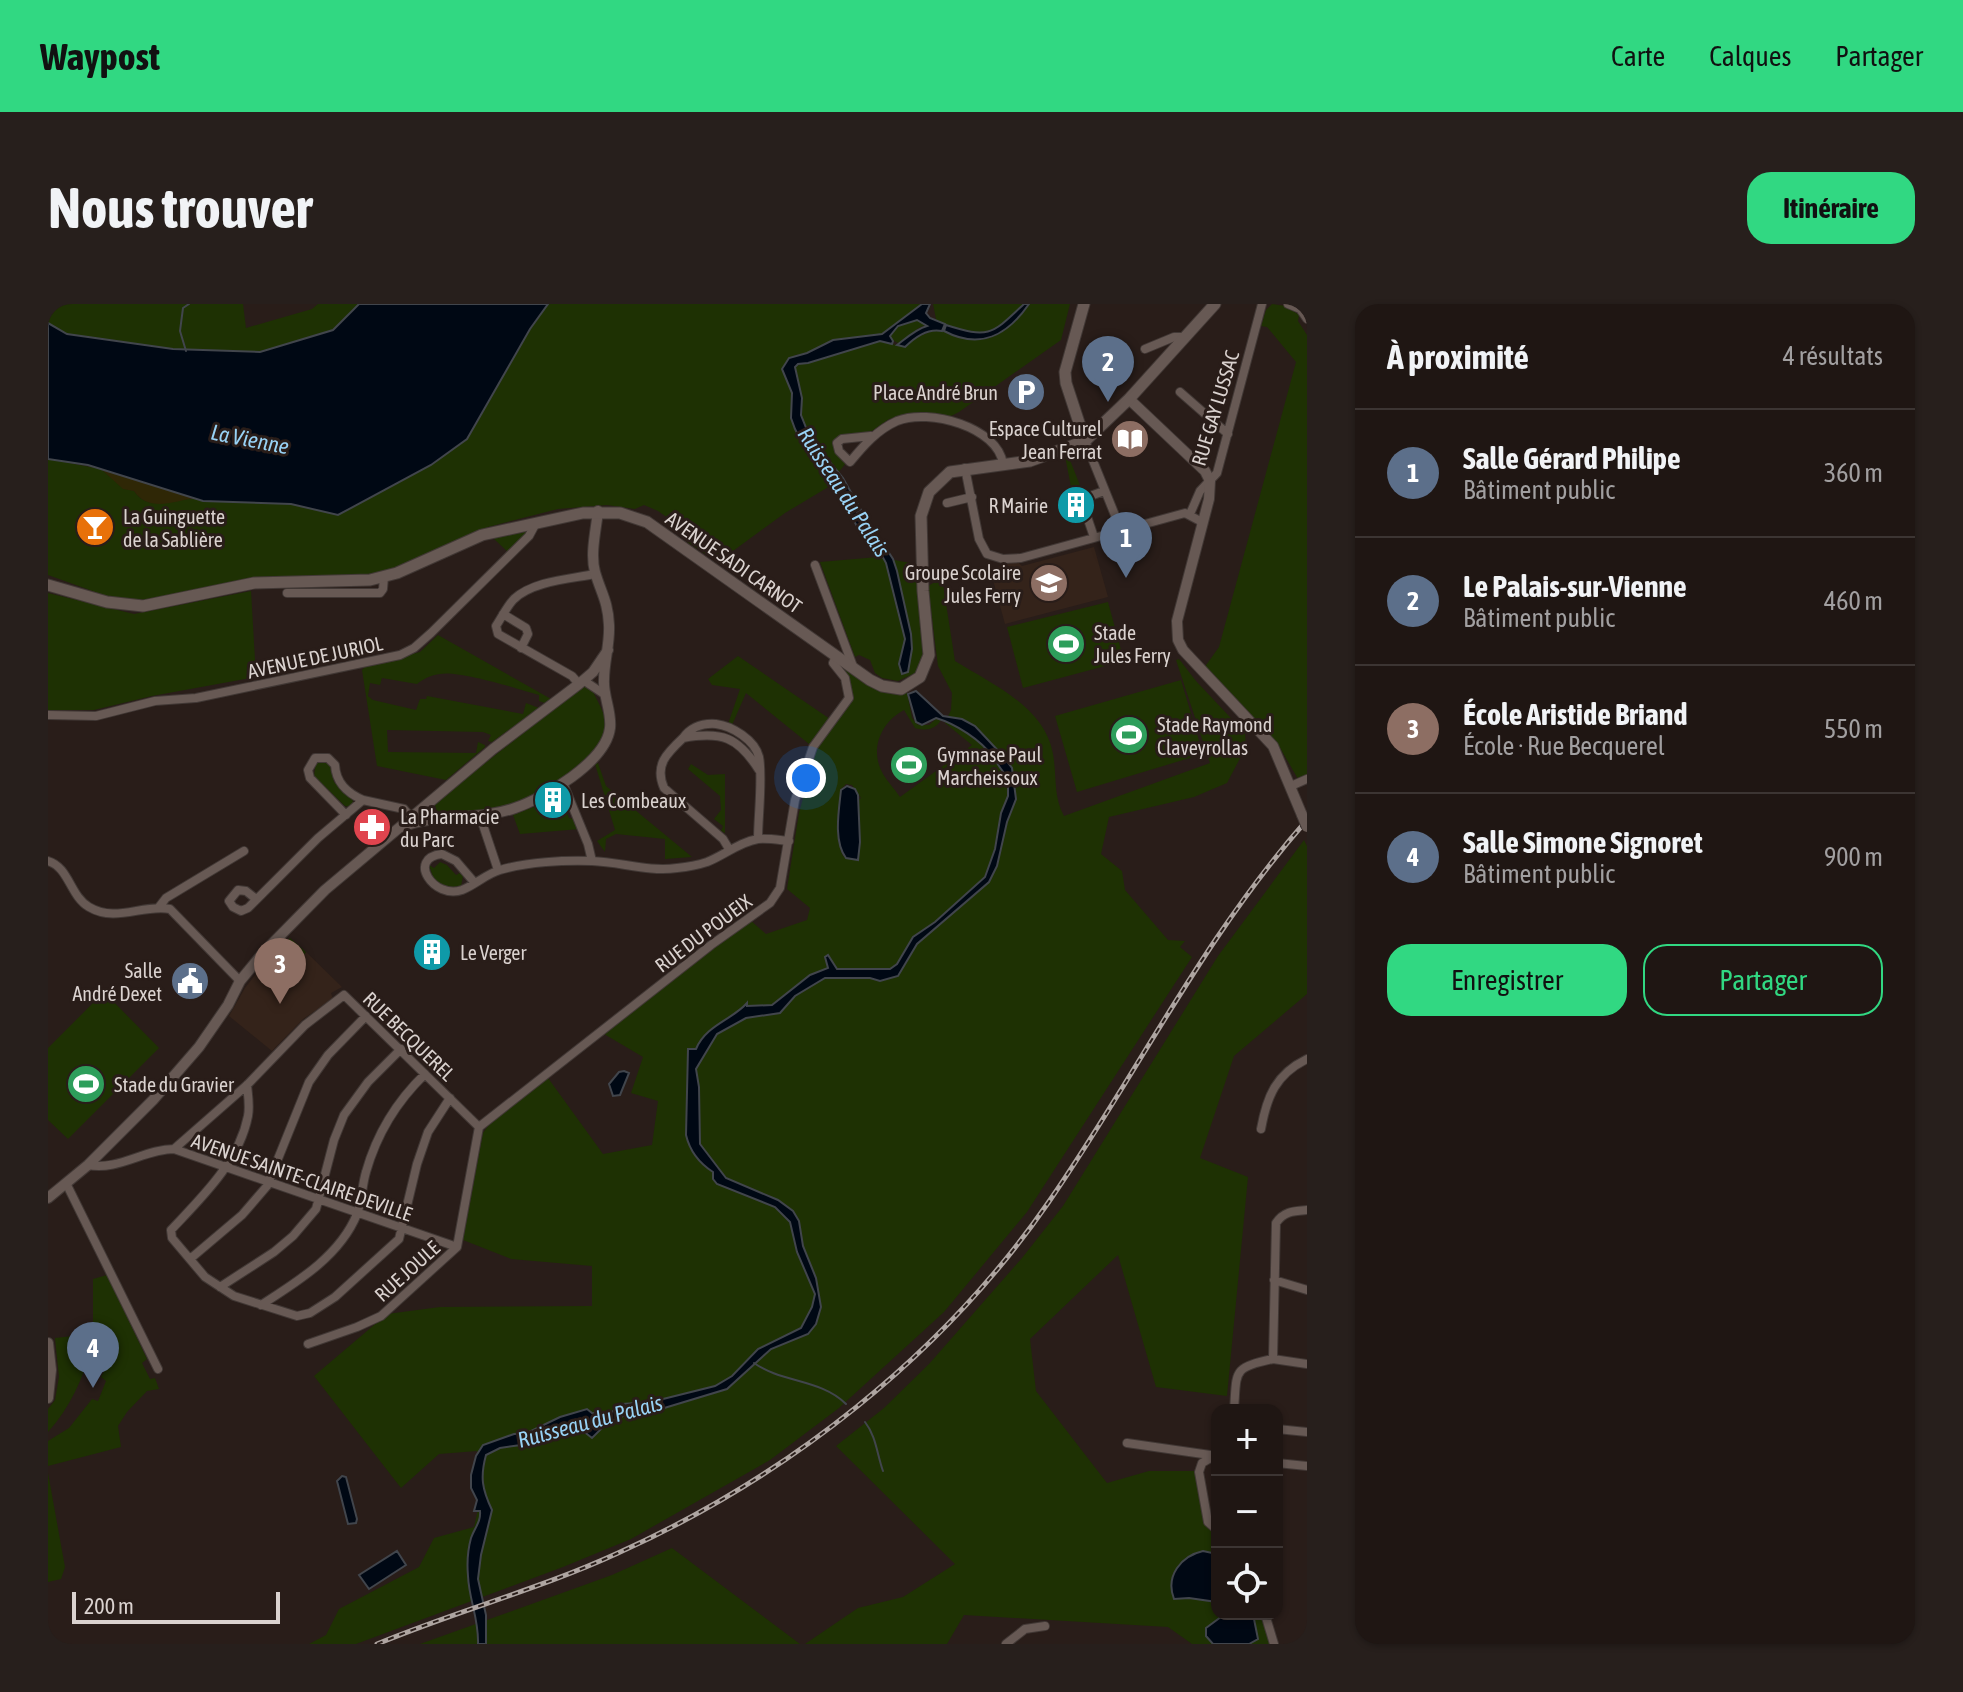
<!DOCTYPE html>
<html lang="fr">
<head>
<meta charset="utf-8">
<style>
	:root { --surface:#1f1613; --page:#271f1c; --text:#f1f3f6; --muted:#a19fa0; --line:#3c3533; --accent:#31d882 }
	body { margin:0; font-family:"Asap Condensed",sans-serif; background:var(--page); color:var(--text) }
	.controls { position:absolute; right:24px; bottom:24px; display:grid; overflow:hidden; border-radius:16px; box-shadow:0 2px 6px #0004 }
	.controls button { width:72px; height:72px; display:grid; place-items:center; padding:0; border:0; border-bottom:2px solid var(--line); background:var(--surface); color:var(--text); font:40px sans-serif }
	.scale { position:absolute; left:24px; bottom:20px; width:208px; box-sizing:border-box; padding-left:8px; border:4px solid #dad2cf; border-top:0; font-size:22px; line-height:28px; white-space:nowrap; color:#dad2cf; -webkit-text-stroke:6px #291d19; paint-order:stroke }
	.you { position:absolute; left:758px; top:474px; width:28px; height:28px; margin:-20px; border:6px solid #fff; border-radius:50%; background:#1a73e8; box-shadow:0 0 0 12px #1a73e833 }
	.badge { display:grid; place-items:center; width:52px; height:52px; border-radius:50%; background:var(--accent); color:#fff; font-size:26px; font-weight:700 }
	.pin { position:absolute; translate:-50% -66px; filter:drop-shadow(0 2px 4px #0008) }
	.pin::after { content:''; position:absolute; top:42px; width:28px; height:24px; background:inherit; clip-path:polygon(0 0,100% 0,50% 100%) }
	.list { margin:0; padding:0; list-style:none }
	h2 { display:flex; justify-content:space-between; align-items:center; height:104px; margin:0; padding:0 32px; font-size:34px }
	h2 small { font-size:26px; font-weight:400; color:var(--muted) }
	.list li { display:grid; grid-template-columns:52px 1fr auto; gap:24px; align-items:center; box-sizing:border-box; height:128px; padding:0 32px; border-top:2px solid var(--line) }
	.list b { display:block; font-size:30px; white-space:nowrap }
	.list p { margin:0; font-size:26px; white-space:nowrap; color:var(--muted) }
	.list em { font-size:26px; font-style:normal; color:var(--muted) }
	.actions { display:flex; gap:16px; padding:24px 32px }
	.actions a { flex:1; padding:18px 0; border:2px solid var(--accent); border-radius:24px; text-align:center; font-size:28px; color:var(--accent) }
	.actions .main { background:var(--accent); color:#111 }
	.icon { flex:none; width:44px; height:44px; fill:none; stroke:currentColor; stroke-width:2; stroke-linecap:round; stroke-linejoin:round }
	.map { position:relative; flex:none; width:1259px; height:1340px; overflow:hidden; border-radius:24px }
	header { display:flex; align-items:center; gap:48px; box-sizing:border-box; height:112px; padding:0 40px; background:var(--accent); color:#111 }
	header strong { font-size:38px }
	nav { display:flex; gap:44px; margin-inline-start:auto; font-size:28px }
	.intro { display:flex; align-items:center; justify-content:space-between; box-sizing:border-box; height:192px; padding:0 48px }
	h1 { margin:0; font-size:56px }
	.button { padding:20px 36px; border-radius:24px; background:var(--accent); color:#111; font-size:28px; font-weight:700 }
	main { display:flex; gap:48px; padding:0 48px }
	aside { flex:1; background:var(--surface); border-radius:24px; box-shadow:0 2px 6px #0004 }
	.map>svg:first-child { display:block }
	.education { fill:#34231a }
	.green { fill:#1e3103; fill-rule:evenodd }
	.sand { fill:#2f2706 }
	.water { fill:#000814; stroke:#41454c; stroke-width:2 }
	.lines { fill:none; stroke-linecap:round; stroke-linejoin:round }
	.stream { stroke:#41454c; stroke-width:2 }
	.minor-casing { stroke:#413835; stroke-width:10 }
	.tertiary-casing { stroke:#413835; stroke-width:12 }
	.secondary-casing { stroke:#413835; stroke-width:13 }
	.minor { stroke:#675954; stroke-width:8 }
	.tertiary { stroke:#675954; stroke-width:10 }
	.secondary { stroke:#675954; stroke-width:11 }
	.rail-casing { stroke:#aea5a1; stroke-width:5 }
	.rail { stroke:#291d19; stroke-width:2; stroke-dasharray:6; stroke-linecap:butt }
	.tertiary-bridge-casing { stroke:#413835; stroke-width:12; stroke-linecap:butt }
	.tertiary-bridge { stroke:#675954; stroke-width:10 }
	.labels { text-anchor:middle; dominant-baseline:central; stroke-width:6; stroke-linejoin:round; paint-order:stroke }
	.poi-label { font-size:20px; fill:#dad2cf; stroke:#291d19; text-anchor:start }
	.street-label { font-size:20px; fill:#dad2cf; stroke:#291d19 }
	.water-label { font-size:22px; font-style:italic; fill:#98d2f5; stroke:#291d19 }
</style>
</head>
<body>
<header>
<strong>Waypost</strong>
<nav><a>Carte</a><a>Calques</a><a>Partager</a></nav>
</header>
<div class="intro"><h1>Nous trouver</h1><a class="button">Itinéraire</a></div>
<main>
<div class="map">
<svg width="1259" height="1340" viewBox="0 0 1259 1340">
	<rect width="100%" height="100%" fill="#291d19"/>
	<path class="education" d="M1046,243L1060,293L957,320L942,265L969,257L974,262Z
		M258,648L294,683L283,689L285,695L255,715L224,747L181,712L197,684L222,652L243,666Z"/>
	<path class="green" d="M0,0H195L198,24L264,5L270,0H311L285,26L212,48L125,45L19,30L0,19Z
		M500,0H875L879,20L869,25L857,38L850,39L834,30L785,36L760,49L747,51L734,65L744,89L743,114L758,146L776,162L787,179L737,209L670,258L639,238L634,224L610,207L596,201L587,205L559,201L510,205L440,223L343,266L314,271L254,275L85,297L64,294L0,271V155L53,165L75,184L86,187C104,213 130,188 155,197L243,200L290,211L383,161L419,135L482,25Z
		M885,0H1022L1013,36L911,108L899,114L859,110L841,115L824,127L789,133C783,146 789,150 798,159L790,169L771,148L753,112L754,94L747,62L833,37L856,43L864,35L890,25Z
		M1224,0L1238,2L1251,11L1250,17L1259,31V472L1250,475L1231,442L1156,364L1171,343L1248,58L1219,23L1213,22L1218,6Z
		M1020,151L1035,189L1025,193L1017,152Z
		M476,226L479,229L461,249L445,234Z
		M830,253L868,260L876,353L867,369L850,377L834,374L827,369L822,356L811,351L807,353L772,258Z
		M894,274L907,357C944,380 997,403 1005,450C1009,472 1005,492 1016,512L1162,459L1128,356L1131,355L1148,377L1197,429L1198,443L1179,479L1146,493L1061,513L1053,550L1074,567L1077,586L1120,636L1137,637L1132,643L1144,653L979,908L896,1008L791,1104L722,1156L583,1235L515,1263L308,1340H261L278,1331L291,1305L371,1263L386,1234L426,1223L436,1179L429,1147L391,1150L353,1184L266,1072L339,1010L392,1003L544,1002V962L463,955L415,936L435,829L443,818L500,774L555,850L604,841L610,797L583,789L595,753L556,730L702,616L718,630L759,616L762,604L739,585L751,509L768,446L804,397V385L801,372L791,361C813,377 832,391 859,388L864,414L870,421H881L888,415L893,416C887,426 878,427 867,424L856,406C835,417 822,442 833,466C837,475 846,484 852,493L924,441L897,419L903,406L904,389L890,362L880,282ZM798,480L804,481L813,494L810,496L805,556L795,552C786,532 791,506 793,485Z
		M203,287L208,373L104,392L46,406H0V289L86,310Z
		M1060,298L1076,357L975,384L959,323Z
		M390,331L503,395L497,399L491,397V391C471,385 410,366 392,370C383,371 375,375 369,380L334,374L332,381L322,379L320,392L325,396L368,406L372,395H378L379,392L475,410L478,399L491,404L444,438L440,437L443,431L435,428L339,426L340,448L428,449L430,438L437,441V443L398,476L329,462L314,366L318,362L372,348Z
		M690,352L782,415L761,440L698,389L684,421L680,420L692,385L664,381L660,375Z
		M1133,376L1155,450L1029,488L1007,412Z
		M537,381L544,385C548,395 557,409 558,419C559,448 494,492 470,499C444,507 417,508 390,510L386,499Z
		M273,455L281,459L286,478L305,497L303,503L297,502L266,472L268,458Z
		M550,459L558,482L644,553L617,555V535L568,530L558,535L557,548L549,537L567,526L547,460Z
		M643,460L660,471L677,470V529L673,527L675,522L666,515L673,506L672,492L640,465Z
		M510,490H517L522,501L517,503L521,514L528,515L532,525L472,530L465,511L501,497Z
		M1256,536L1259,542V690L1186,752L1152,854L1200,873L1179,1092L1108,1083L1070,951L982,1035L988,1087L1059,1179L1101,1167H1148L1169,1230V1310H1212L1222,1340H1144L1120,1323L916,1311L899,1340H757L810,1304L855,1293L907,1260L788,1142L836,1104L881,1060L974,954L1015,902L1170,652Z
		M392,558L399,561L408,571L412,569L415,572L413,582L399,584L386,576L381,561L386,564Z
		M242,634L258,648L243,667L225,654Z
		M56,688L111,744L20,835L0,816V744Z
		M59,971L99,1055L94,1059L102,1075L107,1074L111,1085L99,1087L79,1108L70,1122L73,1143L0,1162V1137L21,1124L44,1095L50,1097L58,1077L53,1073L62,1056L61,1049L45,1037V975Z
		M34,1031V1035L44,1043C35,1074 22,1104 0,1128V1105L7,1096L11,1073L7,1034Z
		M0,1169L17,1263L13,1275L0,1278Z
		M624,1244L752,1340H372L564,1271Z"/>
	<path class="sand" d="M53,165L146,194C124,198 101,208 86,187L75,185Z"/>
	<path class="water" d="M311,0H500L482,25L419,135L383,161L290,211L243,200L155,197L40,161L0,155V19L19,30L125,45L212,48L285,26Z
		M874,0H882L878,9L882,14L897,20L894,27C880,24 866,34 857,43L849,41C857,35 868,25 879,22L869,16L850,22L842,32L845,37L844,40L832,37L760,59L750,60L747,63L754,94L753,111L761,131L771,148L781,157L795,174L813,206L810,207L807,205L821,227L816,215L818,214L845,255L849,267L863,330L864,345L860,368L854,370L851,360L857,335L838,259L832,248L822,241L811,226L776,162L758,146L747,125L743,114L744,89L734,65L741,54L759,49L785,36L834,30Z
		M976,0H981C959,32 932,46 896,27L898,21C942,35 944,30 976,0Z
		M868,387L895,412L914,415L927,422L955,452L964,464L968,495L959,518L949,562L941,578L869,640L850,672L832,677L822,674H777L747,692L732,709L698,714L669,730L648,765L651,783L652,840L678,874L730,896L745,907L751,917L755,942L768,974L773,1003L768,1020L760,1030L723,1045L679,1085L613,1105L577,1111L558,1120L544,1134L525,1119L480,1140L452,1144L438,1151C432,1173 434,1185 444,1206L433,1251L430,1275L438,1311V1340H430C431,1315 421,1296 420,1272C419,1261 420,1245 423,1234C427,1223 433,1218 432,1207H426L429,1196L423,1184V1171L428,1152L435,1141L466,1130L479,1129L512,1113L539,1105L544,1109L560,1111L574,1100L603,1098L667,1082L684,1072L710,1045L753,1024L764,1003L767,990L749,948L742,918L727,903L669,880L665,875V868C651,859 642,848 638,831L640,745H648C658,721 684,716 699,699V702L724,701L762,671L780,664L777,653L780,651L789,665H842L849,660L865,633L887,618L937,573L947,545L953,509L960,492V473C953,467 950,460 945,453C933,436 908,420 888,414L874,421L868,418L860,390Z
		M799,482L807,485L810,491L812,538L810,556L798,554C785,537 791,506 793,486Z
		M576,767L581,769L572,791L565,792L561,780L571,768Z
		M294,1172L298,1173L309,1215L308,1219L300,1220L289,1177Z
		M349,1247L358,1261L321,1285L311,1271Z
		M1155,1247L1169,1250V1298L1141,1294L1126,1295C1117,1272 1133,1252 1155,1247Z
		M1177,1310H1205L1210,1335L1201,1340H1165L1158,1332V1324Z"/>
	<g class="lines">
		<path class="stream" d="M138,47L132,27L135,4L141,0
			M706,1059C734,1079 773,1075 798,1100
			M817,1118C828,1132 829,1150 835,1167"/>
		<g class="minor-casing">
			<path id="minor" d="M1240,0L1252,5L1259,15
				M1097,45L1126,33H1137
				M1132,88L1180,130
				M823,132L794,135L789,139L791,147L802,158C816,141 829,126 849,117C881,104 950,123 955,160
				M1037,137L1073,226
				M917,164L931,235L939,250L955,255L973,254L1137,209L1154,218
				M899,199L924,193
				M1142,210L1152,187L1169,169L1214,0
				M1046,233L1034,198L1037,194L1056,187
				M767,261L806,365
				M239,289H332L335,285L336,273
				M455,310L478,324L480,330L473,344
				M535,376L556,390
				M531,380L524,372L450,330L448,322C454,313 459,302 466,295C485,277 522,275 547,270
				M0,411L48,412L107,397L148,394L352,351L366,344L383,329L481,232L488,219
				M635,434C619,449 606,461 616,484L675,535L681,545
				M515,479L540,540L544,557
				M1243,482L1259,475
				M298,511L262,474L260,466L267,454H280L287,461C288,479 299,489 315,496
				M432,512L450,566
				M710,535C710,513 715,473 711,453C707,436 684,422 668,420C654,419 643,423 635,434C674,427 690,433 711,466
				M0,557C21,563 22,592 41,603C68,619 94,600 122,605L192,677
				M426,578L408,557L394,550C358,554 386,596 414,586C427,581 438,570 452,566C479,558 516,556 544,557C573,558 600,568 629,564C639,563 650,561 659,558C677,551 691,538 710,535C719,534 731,536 741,537
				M208,595L198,587L190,586L181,597L185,603L193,607L200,604L270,534L315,496L356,505L366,517
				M111,603L118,594L196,547
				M199,781C200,791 202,802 200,812C191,858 154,893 123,926L124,934L157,973L186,992L249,1012L262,1009L287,993L351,935L369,860L380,828L402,794
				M431,823L663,641L722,599L732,584L747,496L765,443L801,394L797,374L785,359L788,352
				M1213,825C1219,792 1228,770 1259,755
				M126,845L199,781L257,721L296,691L431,823
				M40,861C70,867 97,845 126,845L409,943
				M18,879L110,1065
				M142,955L194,911L219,882L261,778L280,751L318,712
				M1226,976L1259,986
				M172,983L226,948L245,932L268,905L286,836L296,811L320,778L353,745
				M213,1001C249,978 292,952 309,910C314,897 314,881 318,868C329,829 348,798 377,770
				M260,1040L309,1023L333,1012L409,943L431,823
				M1225,1055L1259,1060
				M1186,1106C1189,1066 1184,1064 1225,1055L1228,919C1236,907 1246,907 1259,906
				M1229,1125L1259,1128
				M1079,1139L1169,1152
				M1166,1152L1154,1159L1151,1168L1160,1218L1169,1226
				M1229,1159L1259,1162
				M1217,1310L1226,1340
				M958,1340L977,1325L997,1322"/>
		</g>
		<g class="tertiary-casing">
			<path id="tertiary" d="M1081,95L1157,167L1162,177L1161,195L1129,317L1130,336L1135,346L1225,442L1254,511
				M353,523C390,509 430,517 467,504C496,494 558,458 562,424C564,408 555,392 556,376C556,357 562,340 561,321C560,297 553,289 547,268C542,250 548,226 550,207
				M0,894L40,861L105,796L151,743L180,701L192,677L215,649L277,586L445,445L531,380L545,368L560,346
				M0,1039L3,1066L0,1094"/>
		</g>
		<g class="secondary-casing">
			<path id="secondary" d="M1036,0L1017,68L1018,79L1037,137
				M0,281L59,298L95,302L206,279L322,276L349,269L434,231L535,209H572L599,218L822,376L834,382L853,385L872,373L881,351L875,287L873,212L881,188L902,168L982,157L1037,137L1081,95L1167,0"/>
		</g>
		<use href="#minor" class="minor"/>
		<use href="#tertiary" class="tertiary"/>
		<use href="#secondary" class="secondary"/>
		<g class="rail-casing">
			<path id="rail" d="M329,1340C408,1307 492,1285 570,1249C739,1173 894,1052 1000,899C1088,772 1156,632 1259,516"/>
		</g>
		<use href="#rail" class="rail"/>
		<g class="tertiary-bridge-casing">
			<path id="tertiary-bridge" d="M1254,511L1259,523"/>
		</g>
		<use href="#tertiary-bridge" class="tertiary-bridge"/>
	</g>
	<defs>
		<g id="parking-disc" transform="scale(2)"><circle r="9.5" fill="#5c6f8a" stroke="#291d19"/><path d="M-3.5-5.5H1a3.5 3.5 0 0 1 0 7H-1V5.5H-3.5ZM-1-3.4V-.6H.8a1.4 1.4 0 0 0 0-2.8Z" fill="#fff"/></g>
		<g id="library-disc" transform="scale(2)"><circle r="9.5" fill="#8d6e63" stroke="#291d19"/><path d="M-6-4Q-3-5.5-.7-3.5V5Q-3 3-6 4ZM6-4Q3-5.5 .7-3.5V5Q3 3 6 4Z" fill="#fff"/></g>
		<g id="building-disc" transform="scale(2)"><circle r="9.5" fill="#0f9aa8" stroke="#291d19"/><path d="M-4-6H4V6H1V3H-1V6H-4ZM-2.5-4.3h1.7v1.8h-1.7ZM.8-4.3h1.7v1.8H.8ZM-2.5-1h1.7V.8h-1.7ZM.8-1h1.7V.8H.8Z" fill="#fff"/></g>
		<g id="bar-disc" transform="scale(2)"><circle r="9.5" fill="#e8710a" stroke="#291d19"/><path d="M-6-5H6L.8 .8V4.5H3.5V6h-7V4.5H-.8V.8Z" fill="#fff"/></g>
		<g id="school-disc" transform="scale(2)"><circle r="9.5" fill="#8d6e63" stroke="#291d19"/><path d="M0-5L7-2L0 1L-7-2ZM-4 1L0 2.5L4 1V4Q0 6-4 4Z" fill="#fff"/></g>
		<g id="stadium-disc" transform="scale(2)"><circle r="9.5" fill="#2e9e5b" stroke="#291d19"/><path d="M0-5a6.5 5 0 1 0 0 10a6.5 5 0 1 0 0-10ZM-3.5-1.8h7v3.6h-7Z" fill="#fff"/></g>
		<g id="pharmacy-disc" transform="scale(2)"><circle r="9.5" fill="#e0444e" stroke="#291d19"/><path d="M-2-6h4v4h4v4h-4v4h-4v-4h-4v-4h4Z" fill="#fff"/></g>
		<g id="civic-disc" transform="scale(2)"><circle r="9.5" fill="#5c6f8a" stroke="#291d19"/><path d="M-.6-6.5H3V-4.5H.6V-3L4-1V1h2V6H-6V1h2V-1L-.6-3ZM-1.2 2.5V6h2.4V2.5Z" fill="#fff"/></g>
	</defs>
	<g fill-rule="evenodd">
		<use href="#parking-disc" x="978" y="88"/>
		<use href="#library-disc" x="1082" y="135"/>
		<use href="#building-disc" x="1028" y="201"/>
		<use href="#bar-disc" x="47" y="223"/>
		<use href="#school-disc" x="1001" y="279"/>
		<use href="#stadium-disc" x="1018" y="340"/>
		<use href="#stadium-disc" x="1081" y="431"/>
		<use href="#stadium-disc" x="861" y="461"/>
		<use href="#building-disc" x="505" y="496"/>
		<use href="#pharmacy-disc" x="324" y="523"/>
		<use href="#building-disc" x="384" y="648"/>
		<use href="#civic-disc" x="142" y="677"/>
		<use href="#stadium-disc" x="38" y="780"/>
	</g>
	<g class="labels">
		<g class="poi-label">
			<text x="950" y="88" text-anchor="end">Place André Brun</text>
			<text x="1054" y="124" text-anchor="end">Espace Culturel<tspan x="1054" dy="23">Jean Ferrat</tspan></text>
			<text x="1000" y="201" text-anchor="end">R Mairie</text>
			<text x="75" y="212">La Guinguette<tspan x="75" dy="23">de la Sablière</tspan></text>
			<text x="973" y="268" text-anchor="end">Groupe Scolaire<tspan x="973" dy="23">Jules Ferry</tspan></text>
			<text x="1046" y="328">Stade<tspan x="1046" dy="23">Jules Ferry</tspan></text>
			<text x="1109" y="420">Stade Raymond<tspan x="1109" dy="23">Claveyrollas</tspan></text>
			<text x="889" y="450">Gymnase Paul<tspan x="889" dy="23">Marcheissoux</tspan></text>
			<text x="533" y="496">Les Combeaux</text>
			<text x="352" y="512">La Pharmacie<tspan x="352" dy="23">du Parc</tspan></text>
			<text x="412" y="648">Le Verger</text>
			<text x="114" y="666" text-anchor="end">Salle<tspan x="114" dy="23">André Dexet</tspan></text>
			<text x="66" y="780">Stade du Gravier</text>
		</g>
		<g class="street-label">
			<text transform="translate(1167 104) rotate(-73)">RUE GAY LUSSAC</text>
			<text transform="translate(686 258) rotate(35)">AVENUE SADI CARNOT</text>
			<text transform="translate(267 353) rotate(-12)">AVENUE DE JURIOL</text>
			<text transform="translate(655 629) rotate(-37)">RUE DU POUEIX</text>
			<text transform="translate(361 732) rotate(44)">RUE BECQUEREL</text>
			<text transform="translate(254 873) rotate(19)">AVENUE SAINTE-CLAIRE DEVILLE</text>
			<text transform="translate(359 967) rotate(-42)">RUE JOULE</text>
		</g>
		<g class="water-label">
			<text transform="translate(202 135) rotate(11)">La Vienne</text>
			<text transform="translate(796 188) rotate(57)">Ruisseau du Palais</text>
			<text transform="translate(542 1117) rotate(-15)">Ruisseau du Palais</text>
		</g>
	</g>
</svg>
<div class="controls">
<button>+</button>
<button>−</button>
<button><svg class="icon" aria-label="locate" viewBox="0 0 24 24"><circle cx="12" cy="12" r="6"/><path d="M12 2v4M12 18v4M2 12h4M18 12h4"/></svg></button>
</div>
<div class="scale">200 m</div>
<div class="you"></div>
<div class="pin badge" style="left:1078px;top:274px;background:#5c6f8a">1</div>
<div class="pin badge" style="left:1060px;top:98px;background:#5c6f8a">2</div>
<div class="pin badge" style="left:232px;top:700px;background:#8d6e63">3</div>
<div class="pin badge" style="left:45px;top:1084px;background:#5c6f8a">4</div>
</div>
<aside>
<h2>À proximité<small>4 résultats</small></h2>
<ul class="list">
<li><span class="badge" style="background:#5c6f8a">1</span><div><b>Salle Gérard Philipe</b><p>Bâtiment public</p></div><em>360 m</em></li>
<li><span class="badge" style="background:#5c6f8a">2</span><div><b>Le Palais-sur-Vienne</b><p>Bâtiment public</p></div><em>460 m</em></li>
<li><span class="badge" style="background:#8d6e63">3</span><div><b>École Aristide Briand</b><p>École · Rue Becquerel</p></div><em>550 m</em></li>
<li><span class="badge" style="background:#5c6f8a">4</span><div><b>Salle Simone Signoret</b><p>Bâtiment public</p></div><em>900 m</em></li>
</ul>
<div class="actions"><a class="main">Enregistrer</a><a>Partager</a></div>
</aside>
</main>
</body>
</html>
